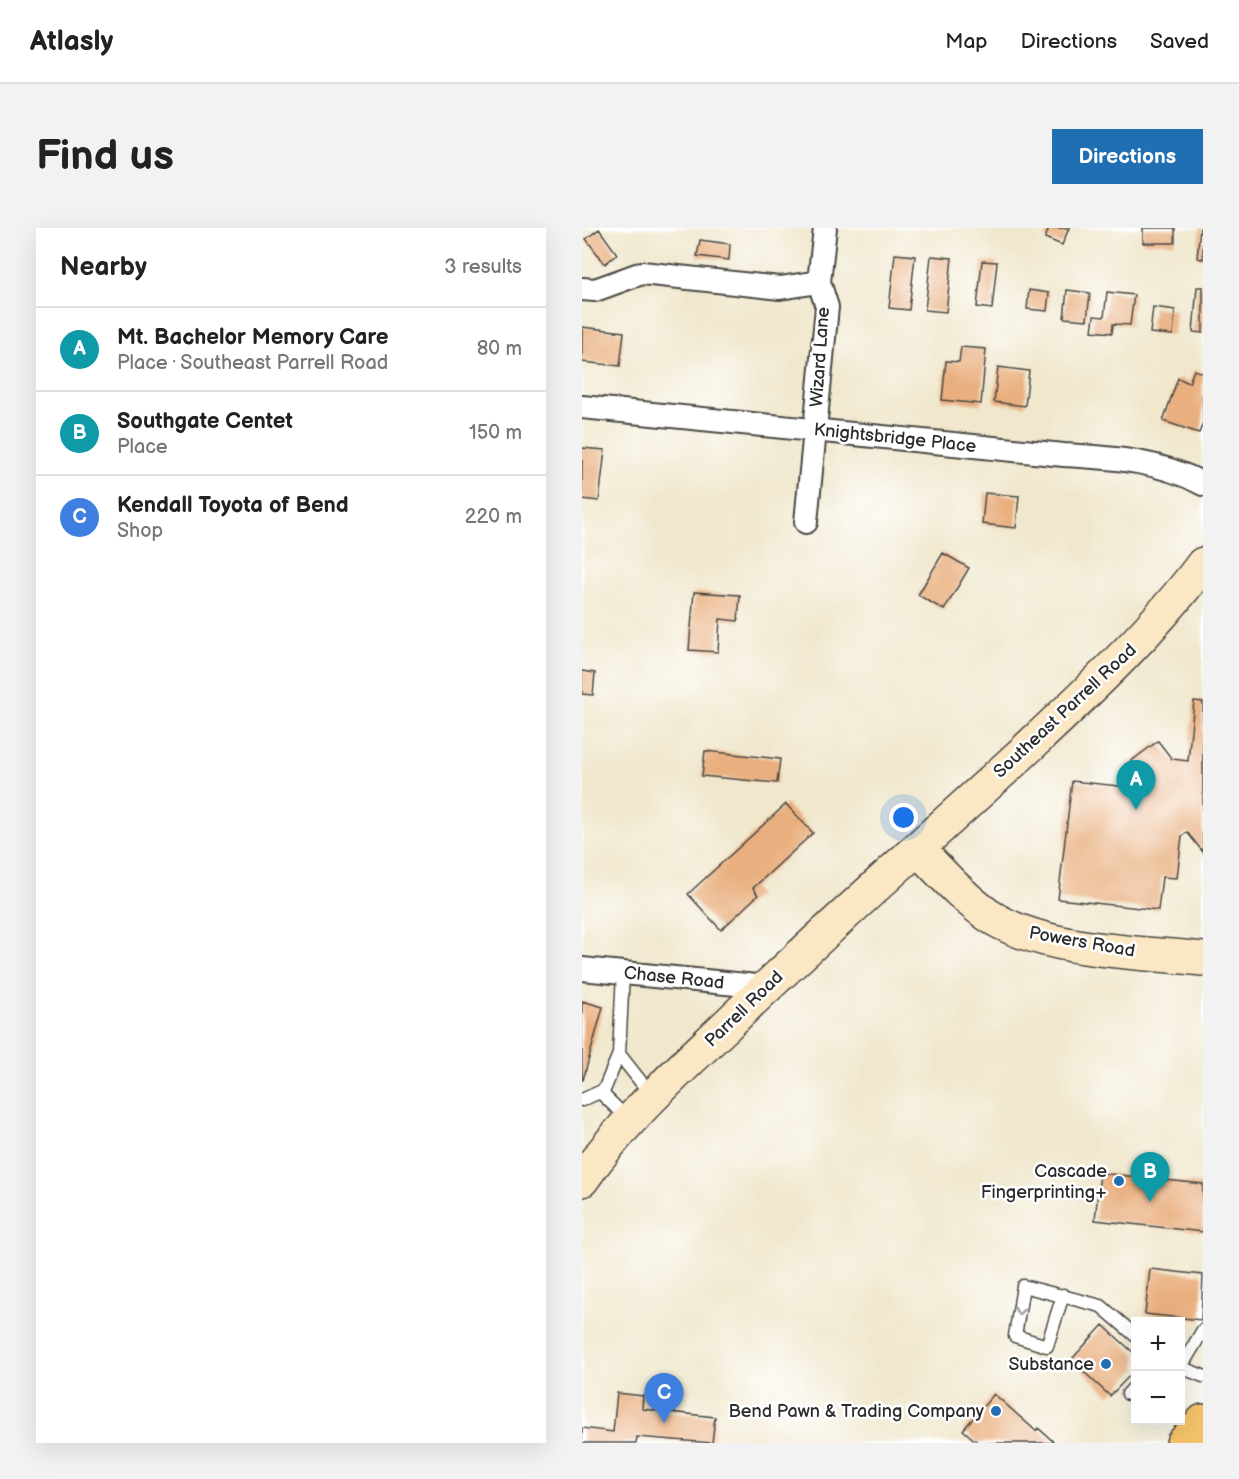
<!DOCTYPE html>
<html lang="en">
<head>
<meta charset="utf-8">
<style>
	:root { --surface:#fff; --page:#f2f2f2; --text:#222; --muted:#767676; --line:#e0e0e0; --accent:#1f6fb2 }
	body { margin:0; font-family:"Balsamiq Sans",sans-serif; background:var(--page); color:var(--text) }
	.controls { position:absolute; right:18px; bottom:18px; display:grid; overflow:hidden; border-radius:0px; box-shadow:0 6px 24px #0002 }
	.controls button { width:54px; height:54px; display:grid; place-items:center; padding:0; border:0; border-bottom:2px solid var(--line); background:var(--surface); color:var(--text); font:30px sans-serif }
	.you { position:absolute; left:322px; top:590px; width:21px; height:21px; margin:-15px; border:4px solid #fff; border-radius:50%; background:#1a73e8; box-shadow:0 0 0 9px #1a73e833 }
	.badge { display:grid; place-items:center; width:39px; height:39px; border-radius:50%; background:var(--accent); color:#fff; font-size:20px; font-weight:700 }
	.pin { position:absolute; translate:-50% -50px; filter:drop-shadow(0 2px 3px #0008) }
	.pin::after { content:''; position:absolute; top:32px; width:21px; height:18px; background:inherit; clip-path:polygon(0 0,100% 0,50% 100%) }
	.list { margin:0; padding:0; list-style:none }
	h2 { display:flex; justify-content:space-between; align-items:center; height:78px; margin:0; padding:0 24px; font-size:26px }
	h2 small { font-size:20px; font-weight:400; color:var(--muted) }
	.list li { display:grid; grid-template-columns:39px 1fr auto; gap:18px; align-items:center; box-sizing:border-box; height:84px; padding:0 24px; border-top:2px solid var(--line) }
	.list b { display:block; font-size:22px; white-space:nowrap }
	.list p { margin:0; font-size:20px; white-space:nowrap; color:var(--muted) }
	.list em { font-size:20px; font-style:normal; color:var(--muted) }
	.map { position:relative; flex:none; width:621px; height:1215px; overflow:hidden; border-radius:0px }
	header { display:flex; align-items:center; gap:36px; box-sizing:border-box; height:84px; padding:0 30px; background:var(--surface); border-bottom:2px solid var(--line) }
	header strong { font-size:28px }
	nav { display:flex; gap:33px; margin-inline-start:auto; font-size:21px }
	.intro { display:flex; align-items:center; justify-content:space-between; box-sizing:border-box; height:144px; padding:0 36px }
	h1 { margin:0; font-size:42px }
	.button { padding:15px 27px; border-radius:0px; background:var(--accent); color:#fff; font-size:21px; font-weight:700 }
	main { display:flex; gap:36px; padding:0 36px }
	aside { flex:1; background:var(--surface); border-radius:0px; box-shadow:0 6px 24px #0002 }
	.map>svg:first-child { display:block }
	.building { fill:#e9af7e }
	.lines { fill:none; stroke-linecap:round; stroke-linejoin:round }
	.lane-casing { stroke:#494743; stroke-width:15 }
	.street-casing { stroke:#494743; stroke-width:26 }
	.secondary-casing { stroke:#494743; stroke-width:36 }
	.primary-casing { stroke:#494743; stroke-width:36 }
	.lane { stroke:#fff; stroke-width:12 }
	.street { stroke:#fff; stroke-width:22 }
	.secondary { stroke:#fbe7c3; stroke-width:33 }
	.primary { stroke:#f4c26a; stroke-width:33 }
	.oneway { stroke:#a0a0a0 }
	.poi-dot { fill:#1f6fb2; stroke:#fff; stroke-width:2 }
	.labels { text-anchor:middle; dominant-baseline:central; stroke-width:5; stroke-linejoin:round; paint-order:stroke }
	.street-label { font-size:18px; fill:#2b2b2b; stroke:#fff }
	.poi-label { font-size:18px; fill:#2b2b2b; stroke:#fff; text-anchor:end }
</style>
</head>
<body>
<header>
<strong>Atlasly</strong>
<nav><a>Map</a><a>Directions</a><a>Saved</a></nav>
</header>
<div class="intro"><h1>Find us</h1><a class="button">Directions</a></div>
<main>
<aside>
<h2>Nearby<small>3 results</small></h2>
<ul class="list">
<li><span class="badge" style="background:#0f9aa8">A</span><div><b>Mt. Bachelor Memory Care</b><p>Place · Southeast Parrell Road</p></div><em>80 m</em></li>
<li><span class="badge" style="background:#0f9aa8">B</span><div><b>Southgate Centet</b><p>Place</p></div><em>150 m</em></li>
<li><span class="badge" style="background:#3f7fe0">C</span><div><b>Kendall Toyota of Bend</b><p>Shop</p></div><em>220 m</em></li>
</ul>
</aside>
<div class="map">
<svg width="621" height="1215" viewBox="0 0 621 1215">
	<rect width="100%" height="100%" fill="#fff"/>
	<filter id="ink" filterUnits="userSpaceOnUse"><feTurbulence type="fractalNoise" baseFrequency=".0167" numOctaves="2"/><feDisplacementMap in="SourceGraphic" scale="12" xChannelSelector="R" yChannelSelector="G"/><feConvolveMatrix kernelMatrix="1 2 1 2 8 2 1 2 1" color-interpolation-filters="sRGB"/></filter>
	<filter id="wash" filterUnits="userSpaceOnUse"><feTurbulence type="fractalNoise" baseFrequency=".008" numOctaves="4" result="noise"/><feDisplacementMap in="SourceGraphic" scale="24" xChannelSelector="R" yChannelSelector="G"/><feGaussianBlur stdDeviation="1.35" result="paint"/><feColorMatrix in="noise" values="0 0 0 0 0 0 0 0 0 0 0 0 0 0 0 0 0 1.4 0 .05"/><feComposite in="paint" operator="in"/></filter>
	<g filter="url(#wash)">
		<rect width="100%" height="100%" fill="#f0e7cc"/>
		<g id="blocks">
			<path class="building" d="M467,0H487L480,17L463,10Z
				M561,0H593V15H561Z
				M618,0H621V31L615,30Z
				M17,1L35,26L23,36L4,11Z
				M118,12L148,16L147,32L115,28Z
				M313,26L333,28L327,82L307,80Z
				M349,28L370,30L364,84L343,82Z
				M400,33L415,34L410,81L395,79Z
				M615,59H621V105L611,104Z
				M447,62L467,65L465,83L445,81Z
				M485,62L508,65L505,92L482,90Z
				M525,64L552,67L548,97L531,96L530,105L510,103L512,88L522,89Z
				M571,79L593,82L591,107L568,105Z
				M0,99L42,104L38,138L0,134Z
				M379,119L404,121L399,176L360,172L364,133L377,134Z
				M416,139L447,143L443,178L412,174Z
				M612,142L621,145V195L617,205L581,193L596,150L607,155Z
				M0,220L23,222L17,273L0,271Z
				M403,265L437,268L434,300L400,296Z
				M361,325L387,340L362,382L336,367Z
				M112,364L158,367L156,393L138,391L136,424L107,422Z
				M0,443L13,445L11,467L0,466Z
				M612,473L621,474V624L605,604L600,608L595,650L580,649L576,682L476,671L490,553L556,560L560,557L544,537L576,513L590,531L606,533Z
				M123,523L198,531L195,555L120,548Z
				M204,576L231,605L171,660L176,667L139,702L106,666Z
				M0,773L21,779L1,852H0Z
				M518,945L621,956V1004L513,992Z
				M568,1041L621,1047L619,1092L563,1086Z
				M521,1097L554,1127V1141L528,1168L489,1132Z
				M35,1165L61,1168L60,1181L133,1189L130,1215L55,1209L54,1215H0V1200L31,1204Z
				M412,1166L454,1203L456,1200L473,1215H396L381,1202Z"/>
		</g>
	</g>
	<g filter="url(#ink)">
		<use href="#blocks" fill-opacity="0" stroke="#494743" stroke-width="1.5"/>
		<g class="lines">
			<g class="lane-casing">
				<path id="lane" d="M41,745L37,826L70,868
					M18,864L47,892
					M0,872L22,862L37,826
					M481,1067L465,1118L433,1108L441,1058L519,1078L554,1108
					M598,1139L621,1148
					M599,1139L621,1102
					M546,1166L554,1157"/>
			</g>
			<g class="street-casing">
				<path id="street" d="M0,61L13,62L60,45L198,60L237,54
					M0,179L482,227C531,230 577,232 621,256
					M224,294L245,79L237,54L243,0
					M0,741L185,759"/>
			</g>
			<g class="secondary-casing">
				<path id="secondary" d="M336,621C357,643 389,678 414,692C471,724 556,724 621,731
					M0,952C41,892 97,843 149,793C242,703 340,617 436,529C501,468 567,408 621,336"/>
			</g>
			<g class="primary-casing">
				<path id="primary" d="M601,1215L621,1193"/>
			</g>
			<use href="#lane" class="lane"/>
			<use href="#street" class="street"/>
			<use href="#secondary" class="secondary"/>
			<use href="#primary" class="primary"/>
		</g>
		<defs><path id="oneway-chevron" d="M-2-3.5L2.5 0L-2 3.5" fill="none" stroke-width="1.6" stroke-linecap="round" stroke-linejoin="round" transform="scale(1.5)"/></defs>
		<use class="oneway" href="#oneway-chevron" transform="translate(437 1083) rotate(99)"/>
	</g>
	<g class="poi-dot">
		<circle cx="537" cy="953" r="6"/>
		<circle cx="524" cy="1136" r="6"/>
		<circle cx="414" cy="1183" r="6"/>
	</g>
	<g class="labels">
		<g class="street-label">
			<text transform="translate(238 129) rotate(-86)">Wizard Lane</text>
			<text transform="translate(313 210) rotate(6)">Knightsbridge Place</text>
			<text transform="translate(483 483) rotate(-43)">Southeast Parrell Road</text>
			<text transform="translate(500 714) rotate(10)">Powers Road</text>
			<text transform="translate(92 750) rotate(6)">Chase Road</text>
			<text transform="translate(162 781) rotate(-44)">Parrell Road</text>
		</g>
		<g class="poi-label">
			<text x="525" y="943">Cascade<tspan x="525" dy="21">Fingerprinting+</tspan></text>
			<text x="512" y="1136">Substance</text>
			<text x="402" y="1183">Bend Pawn &amp; Trading Company</text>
		</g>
	</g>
</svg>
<div class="controls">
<button>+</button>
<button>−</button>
</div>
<div class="you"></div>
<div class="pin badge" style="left:554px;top:582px;background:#0f9aa8">A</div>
<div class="pin badge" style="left:568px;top:974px;background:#0f9aa8">B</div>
<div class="pin badge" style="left:82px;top:1195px;background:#3f7fe0">C</div>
</div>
</main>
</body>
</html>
